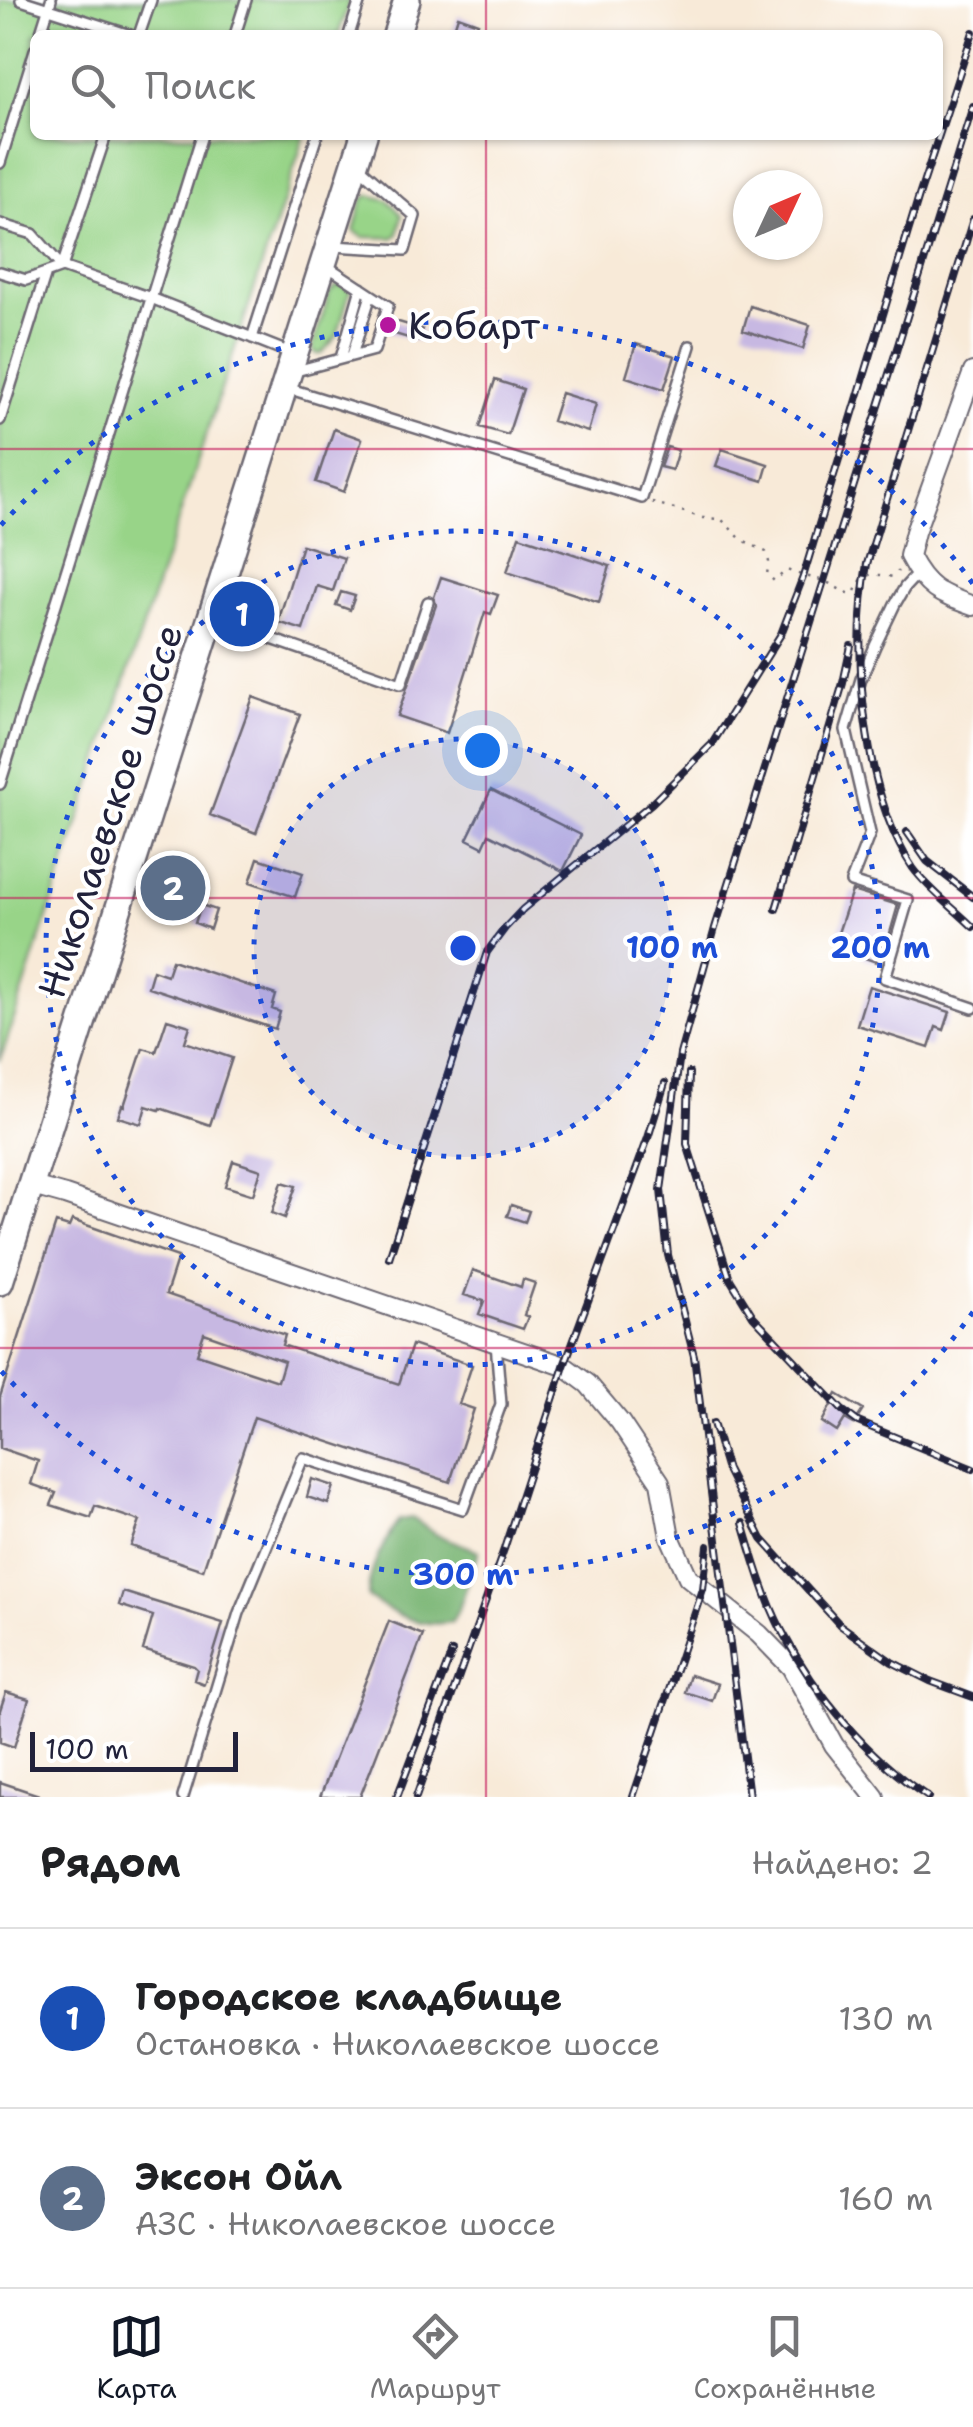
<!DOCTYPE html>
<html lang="ru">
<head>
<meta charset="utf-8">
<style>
	:root { --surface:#fff; --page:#f6f6f6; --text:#202124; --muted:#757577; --line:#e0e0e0; --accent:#111827 }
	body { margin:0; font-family:"Shantell Sans",sans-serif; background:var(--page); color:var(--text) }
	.compass { position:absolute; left:733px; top:170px; width:90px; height:90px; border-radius:50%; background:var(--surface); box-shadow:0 2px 8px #0004; rotate:46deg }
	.scale { position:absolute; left:30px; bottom:25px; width:208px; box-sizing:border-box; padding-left:10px; border:5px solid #22223b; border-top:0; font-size:28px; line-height:35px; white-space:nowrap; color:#22223b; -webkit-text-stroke:8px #fff; paint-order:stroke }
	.you { position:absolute; left:482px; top:750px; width:35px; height:35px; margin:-25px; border:8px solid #fff; border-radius:50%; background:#1a73e8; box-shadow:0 0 0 15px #1a73e833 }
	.badge { display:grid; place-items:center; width:65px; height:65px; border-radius:50%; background:var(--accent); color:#fff; font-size:32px; font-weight:700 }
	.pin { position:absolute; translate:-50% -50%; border:5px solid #fff; box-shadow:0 2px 10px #0006 }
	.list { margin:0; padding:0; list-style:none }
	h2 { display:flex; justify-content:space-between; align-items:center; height:130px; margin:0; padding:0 40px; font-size:42px }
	h2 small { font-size:32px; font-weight:400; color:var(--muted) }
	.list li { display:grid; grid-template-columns:65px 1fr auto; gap:30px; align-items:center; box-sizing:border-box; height:180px; padding:0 40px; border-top:2px solid var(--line) }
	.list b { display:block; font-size:38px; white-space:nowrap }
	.list p { margin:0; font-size:32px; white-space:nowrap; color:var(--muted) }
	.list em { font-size:32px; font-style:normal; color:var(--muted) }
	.icon { flex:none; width:55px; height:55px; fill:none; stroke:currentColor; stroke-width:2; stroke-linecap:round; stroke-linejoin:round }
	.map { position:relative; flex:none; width:973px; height:1797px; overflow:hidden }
	.search { position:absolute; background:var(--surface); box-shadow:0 2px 8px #0004; left:30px; right:30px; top:30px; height:110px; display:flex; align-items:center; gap:25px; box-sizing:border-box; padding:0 35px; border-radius:15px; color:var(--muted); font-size:38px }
	.sheet { height:490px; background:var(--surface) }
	nav { display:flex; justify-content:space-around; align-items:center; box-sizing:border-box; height:140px; border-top:2px solid var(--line); background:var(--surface); font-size:28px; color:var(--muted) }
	nav a { display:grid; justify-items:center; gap:5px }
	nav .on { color:var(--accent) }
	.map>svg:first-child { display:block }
	.green { fill:#98d488; stroke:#5d7b62; stroke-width:2.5 }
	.forest { fill:#7ab674; stroke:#4e6c58; stroke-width:2.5 }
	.building { fill:#c7b8e2; fill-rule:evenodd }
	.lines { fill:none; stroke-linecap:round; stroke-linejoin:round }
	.service-casing { stroke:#6d6872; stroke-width:14 }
	.minor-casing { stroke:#6d6872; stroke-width:22 }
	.primary-casing { stroke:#6d6872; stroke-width:30 }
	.path { stroke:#6d6872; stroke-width:2.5; stroke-dasharray:2.5 8; stroke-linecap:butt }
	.service { stroke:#fff; stroke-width:9 }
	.minor { stroke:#fff; stroke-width:18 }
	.primary { stroke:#fff; stroke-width:25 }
	.rail-casing { stroke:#22223b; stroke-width:8 }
	.rail { stroke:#fff; stroke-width:4; stroke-dasharray:11; stroke-linecap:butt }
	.grid { fill:none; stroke:#c2185b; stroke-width:2.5; stroke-opacity:0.55 }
	.ring { fill:none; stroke:#1d4ed8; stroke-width:5; stroke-dasharray:5 10 }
	.poi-dot { fill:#b5179e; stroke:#fff; stroke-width:4 }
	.labels { text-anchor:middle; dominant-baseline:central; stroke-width:8; stroke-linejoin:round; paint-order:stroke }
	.poi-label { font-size:38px; fill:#22223b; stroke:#fff; text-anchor:start }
	.street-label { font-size:38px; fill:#22223b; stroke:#fff }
	.centre { fill:#1d4ed8; stroke:#fff; stroke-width:5 }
	.ring-label { font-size:30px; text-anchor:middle; font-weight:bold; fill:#1d4ed8; stroke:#fff; stroke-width:8; stroke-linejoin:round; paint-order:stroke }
</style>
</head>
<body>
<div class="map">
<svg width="973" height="1797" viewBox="0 0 973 1797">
	<rect width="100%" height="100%" fill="#fff"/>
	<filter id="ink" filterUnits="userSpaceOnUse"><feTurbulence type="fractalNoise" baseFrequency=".01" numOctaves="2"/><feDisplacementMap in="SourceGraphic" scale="20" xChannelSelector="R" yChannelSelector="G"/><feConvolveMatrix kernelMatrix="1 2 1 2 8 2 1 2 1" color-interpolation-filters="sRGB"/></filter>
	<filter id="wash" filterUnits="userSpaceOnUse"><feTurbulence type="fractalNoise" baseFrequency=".0048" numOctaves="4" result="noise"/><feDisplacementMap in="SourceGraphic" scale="40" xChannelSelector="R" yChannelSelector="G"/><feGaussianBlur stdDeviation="2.25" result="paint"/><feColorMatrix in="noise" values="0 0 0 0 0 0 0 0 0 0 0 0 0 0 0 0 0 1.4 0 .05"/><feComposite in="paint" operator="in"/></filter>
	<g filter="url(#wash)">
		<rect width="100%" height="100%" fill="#f8ead8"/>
		<path class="green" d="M0,0H350L338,35H35V135H305L0,1061Z
			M369,195L388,200L402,215L398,234L393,238L363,237L354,231L362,200Z
			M337,285H344L350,291L337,336L321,354H317L312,349L330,291Z"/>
		<path class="forest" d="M412,1518L437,1535L479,1551L460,1606L452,1622C420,1628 394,1615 368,1597C368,1570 384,1542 399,1520Z"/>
		<g id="blocks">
			<path class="building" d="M458,16L478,23L474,35H452Z
				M750,306L810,325L803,349L743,330Z
				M392,320L422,329L418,341L388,332Z
				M636,344L675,356L664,389L626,377Z
				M495,380L523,389L508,435L480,427Z
				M561,393L596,404L588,432L552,421Z
				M334,429L362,439L344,492L316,482Z
				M667,447L678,450L672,470L660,467Z
				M722,449L768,464L763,481L716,466Z
				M519,536L610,566L599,602L507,572Z
				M302,545L344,558L333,591L317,586L303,630L278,622Z
				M441,577L498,595L491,614L485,612L447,733L397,716L436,605L434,597Z
				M341,592L355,596L350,610L336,605Z
				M253,697L300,714L256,833L210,815Z
				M491,790L581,835L563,871L489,834L483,847L467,839Z
				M258,858L303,873L295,897L250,882Z
				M852,891L898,905L888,940L884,939L876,962L862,957L865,945L837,936Z
				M201,905L216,910L210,929L195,923Z
				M172,960L276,995L272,1009L280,1012L275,1029L148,987L153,970L167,975Z
				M869,986L950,1012L944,1030L936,1027L929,1048L857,1025Z
				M167,1019L190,1026L185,1042L232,1058L210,1125L160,1108L159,1110L146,1106L141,1124L118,1117L122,1105L124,1106L143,1048L156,1052Z
				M233,1161L261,1170L253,1195L225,1186Z
				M282,1182L296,1186L285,1218L272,1213Z
				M511,1205L529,1211L525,1222L507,1216Z
				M72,1220L178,1257L166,1294L285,1335L282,1345L399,1384L412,1345L472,1365L459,1404L474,1409L450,1482L254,1417L203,1570L131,1546L140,1521L95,1506L91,1518L51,1505L56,1493L31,1484L38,1461L0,1448V1397L56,1223L69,1227ZM204,1333L284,1361L278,1381L197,1354Z
				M473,1270L521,1287L523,1279L535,1283L524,1315L528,1317L523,1329L479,1314L484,1301L464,1295Z
				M837,1394L863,1410L854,1424L845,1419L837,1432L822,1422Z
				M312,1479L334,1486L328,1504L307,1497Z
				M123,1592L223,1623L204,1684L194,1680L197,1669L194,1666L143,1650L153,1616L119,1605Z
				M389,1621L423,1635L360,1797H320Z
				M690,1675L718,1684L712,1701L685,1692Z
				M6,1692L29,1699L14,1747L0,1742V1710Z
				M0,1782L39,1795V1797H0Z"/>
		</g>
	</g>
	<g filter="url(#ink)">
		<use href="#blocks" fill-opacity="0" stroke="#6d6872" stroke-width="2.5"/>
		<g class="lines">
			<g class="service-casing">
				<path id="service" d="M21,0L130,35
					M40,35L51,0
					M139,35L151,0
					M235,35L246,0
					M349,35L360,0
					M0,163L35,50
					M0,224L33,234L62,267L151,298L293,354
					M332,246L405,250L415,216L358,166
					M62,267L106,135
					M0,272L26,280L62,267
					M252,338L317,135
					M352,355L371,295
					M341,358L361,288
					M292,372L374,350L388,306L327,266
					M287,388L642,498L690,346
					M0,420L46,273
					M918,573L905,587L895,604L875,646L861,679L846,730L870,833L851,882L908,900L885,978L973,1008
					M214,619L401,684L428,602
					M0,784L202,135
					M183,1797L239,1613L303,1458L463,1509L501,1404L496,1343"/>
			</g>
			<g class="minor-casing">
				<path id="minor" d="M973,372L915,532L909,556C926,589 939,594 973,606
					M29,1185L65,1195L564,1366L588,1384L620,1422L660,1482L670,1537L688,1577L759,1634L791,1667L834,1745L875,1797"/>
			</g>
			<g class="primary-casing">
				<path id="primary" d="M396,35L407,0
					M0,1282L364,135"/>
			</g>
			<path class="path" d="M652,502L703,518L721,519L741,539L766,552L769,562L767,574L774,581L787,570C799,575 810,577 821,580C834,584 841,593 854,594C862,572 871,573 893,577L898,571"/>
			<use href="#service" class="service"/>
			<use href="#minor" class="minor"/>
			<use href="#primary" class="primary"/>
			<g class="rail-casing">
				<path id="rail" d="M973,219L867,564C851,650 863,794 913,868C929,890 954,908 973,927
					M907,832L927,861L973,897
					M776,909L843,683L851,646
					M689,1073L687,1144L730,1279L753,1316L842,1410L858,1422L973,1469
					M389,1258L487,952L505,928L523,909L652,803L712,744L781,634L803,577L919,196L973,32
					M713,1423L727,1470L762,1539L840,1625L892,1662L930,1681L973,1697
					M743,1523C753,1557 765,1599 782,1631C816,1696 867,1757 928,1797
					M397,1797L452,1652
					M416,1797L504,1549L564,1366L648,1138L665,1083
					M633,1797L703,1589L708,1546
					M749,1797L694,1356L668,1255L661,1190L680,1054L715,928L973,106"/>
			</g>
			<use href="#rail" class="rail"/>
		</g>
	</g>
	<path class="grid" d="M486,0V35M486,135V1797M0,449H973M0,898H973M0,1348H973"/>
	<circle cx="463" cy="948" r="209" fill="#1d4ed8" fill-opacity=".12"/>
	<g class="ring">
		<circle cx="463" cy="948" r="209"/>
		<circle cx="463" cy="948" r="417"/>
		<path d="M973 1312A626 626 0 0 1 1 1371M1 525A626 626 0 0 1 973 584"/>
	</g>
	<circle class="poi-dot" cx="388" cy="325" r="10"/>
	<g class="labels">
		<g class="poi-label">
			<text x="408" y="325">Кобарт</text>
		</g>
		<g class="street-label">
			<text transform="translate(110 811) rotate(-72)">Николаевское шоссе</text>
		</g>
	</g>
	<circle cx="463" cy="948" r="15" class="centre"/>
	<g class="ring-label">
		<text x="672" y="958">100 m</text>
		<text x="880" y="958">200 m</text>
		<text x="463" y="1585">300 m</text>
	</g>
</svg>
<svg class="compass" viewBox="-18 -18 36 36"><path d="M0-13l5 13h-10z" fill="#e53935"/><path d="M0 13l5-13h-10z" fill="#757577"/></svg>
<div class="scale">100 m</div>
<div class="you"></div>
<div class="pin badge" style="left:242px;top:614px;background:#1a4fb4">1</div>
<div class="pin badge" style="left:173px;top:888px;background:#5c6f8a">2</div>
<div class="search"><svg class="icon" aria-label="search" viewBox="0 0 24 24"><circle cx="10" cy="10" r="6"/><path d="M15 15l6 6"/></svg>Поиск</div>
</div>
<section class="sheet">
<h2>Рядом<small>Найдено: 2</small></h2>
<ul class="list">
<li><span class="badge" style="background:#1a4fb4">1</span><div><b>Городское кладбище</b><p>Остановка · Николаевское шоссе</p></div><em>130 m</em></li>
<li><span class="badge" style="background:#5c6f8a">2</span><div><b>Эксон Ойл</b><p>АЗС · Николаевское шоссе</p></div><em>160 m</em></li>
</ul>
</section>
<nav>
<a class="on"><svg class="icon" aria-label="map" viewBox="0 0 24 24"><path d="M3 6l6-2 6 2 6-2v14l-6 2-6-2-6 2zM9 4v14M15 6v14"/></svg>Карта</a>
<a><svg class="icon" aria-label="directions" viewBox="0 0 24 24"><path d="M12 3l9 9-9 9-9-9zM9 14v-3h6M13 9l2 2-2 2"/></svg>Маршрут</a>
<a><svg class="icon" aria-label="saved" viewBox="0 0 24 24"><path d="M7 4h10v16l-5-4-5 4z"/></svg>Сохранённые</a>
</nav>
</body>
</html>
